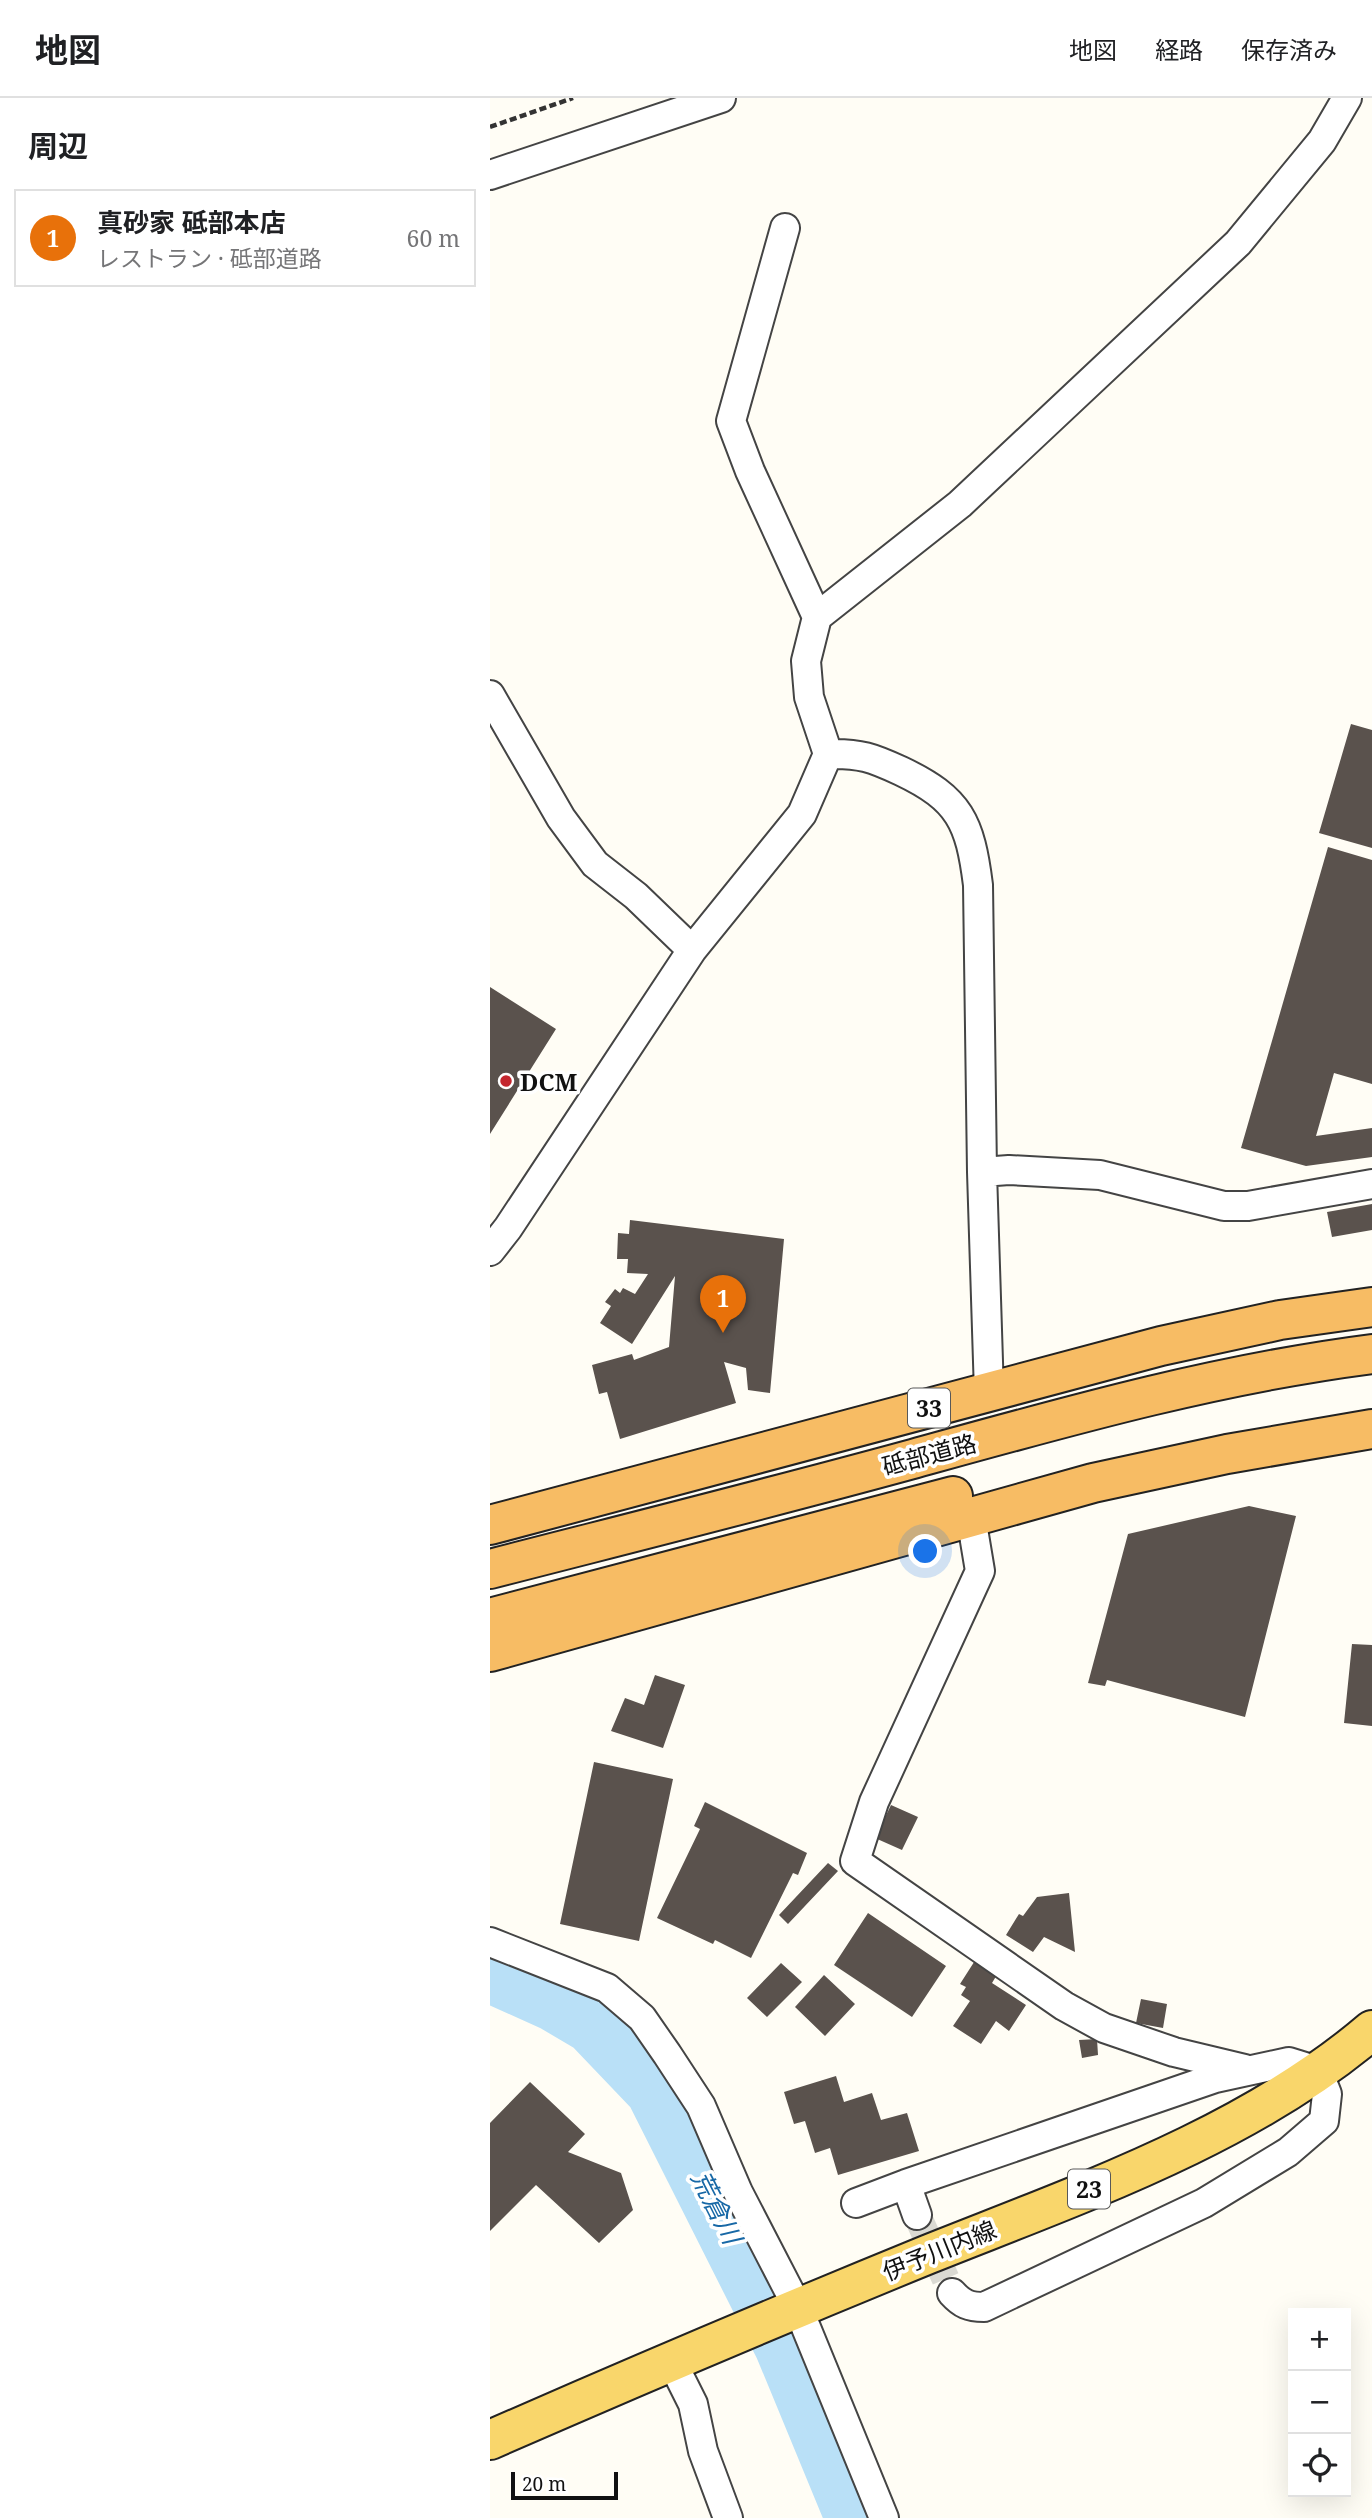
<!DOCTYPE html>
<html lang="ja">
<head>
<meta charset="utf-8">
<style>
	:root { --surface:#fff; --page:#f6f6f6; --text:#202124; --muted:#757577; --line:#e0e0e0; --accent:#c4262e }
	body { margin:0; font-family:"Noto Serif","Noto Sans JP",serif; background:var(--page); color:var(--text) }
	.controls { position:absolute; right:21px; bottom:21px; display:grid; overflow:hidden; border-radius:0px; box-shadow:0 7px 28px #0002 }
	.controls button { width:63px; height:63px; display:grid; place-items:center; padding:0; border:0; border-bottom:2px solid var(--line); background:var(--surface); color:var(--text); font:35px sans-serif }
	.scale { position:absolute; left:21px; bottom:18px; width:107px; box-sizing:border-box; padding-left:7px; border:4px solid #111; border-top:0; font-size:19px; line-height:24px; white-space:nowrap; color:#111; -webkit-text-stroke:5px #fff; paint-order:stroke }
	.you { position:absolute; left:436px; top:1454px; width:24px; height:24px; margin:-18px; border:5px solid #fff; border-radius:50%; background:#1a73e8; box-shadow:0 0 0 10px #1a73e833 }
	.badge { display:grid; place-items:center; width:46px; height:46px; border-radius:50%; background:var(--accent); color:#fff; font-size:23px; font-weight:700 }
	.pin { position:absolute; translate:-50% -58px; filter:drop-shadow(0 2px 4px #0008) }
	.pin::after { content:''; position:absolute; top:37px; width:24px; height:21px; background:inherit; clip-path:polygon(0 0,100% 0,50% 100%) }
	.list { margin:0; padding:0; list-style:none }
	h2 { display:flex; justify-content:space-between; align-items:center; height:91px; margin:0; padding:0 28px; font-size:30px }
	h2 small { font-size:23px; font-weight:400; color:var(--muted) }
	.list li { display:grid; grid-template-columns:46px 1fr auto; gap:21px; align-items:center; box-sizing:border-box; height:98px; margin:0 14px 14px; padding:0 14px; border:2px solid var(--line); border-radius:0px }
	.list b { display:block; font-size:26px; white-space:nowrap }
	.list p { margin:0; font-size:23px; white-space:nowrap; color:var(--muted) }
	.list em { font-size:23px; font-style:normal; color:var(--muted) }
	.icon { flex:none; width:38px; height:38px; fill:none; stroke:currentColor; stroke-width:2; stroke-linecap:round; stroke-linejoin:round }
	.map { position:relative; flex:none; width:882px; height:2420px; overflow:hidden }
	header { display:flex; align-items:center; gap:42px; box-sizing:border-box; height:98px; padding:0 35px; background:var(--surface); border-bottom:2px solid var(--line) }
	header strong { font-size:33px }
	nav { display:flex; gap:38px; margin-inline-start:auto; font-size:24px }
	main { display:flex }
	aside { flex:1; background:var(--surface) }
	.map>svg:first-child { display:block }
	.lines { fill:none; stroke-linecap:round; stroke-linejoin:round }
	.river { stroke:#b9e0f7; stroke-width:65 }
	.building { fill:#5a524d }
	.minor-tunnel { stroke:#dbdad3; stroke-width:28; stroke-dasharray:28 14; stroke-linecap:butt }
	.minor-casing { stroke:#444; stroke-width:32 }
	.primary-casing { stroke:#222; stroke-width:42 }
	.trunk-casing { stroke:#222; stroke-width:42 }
	.path { stroke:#333; stroke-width:4.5; stroke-dasharray:7 3.5; stroke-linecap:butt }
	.minor { stroke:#fff; stroke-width:28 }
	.primary { stroke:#f9d66b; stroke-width:38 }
	.trunk { stroke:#f7bc64; stroke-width:38 }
	.poi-dot { fill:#c4262e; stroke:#fff; stroke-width:2.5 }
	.labels { text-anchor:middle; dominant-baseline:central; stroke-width:7; stroke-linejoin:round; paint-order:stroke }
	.shield { fill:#fff; stroke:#585858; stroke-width:2 }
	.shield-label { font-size:23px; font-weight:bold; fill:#111 }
	.poi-label { font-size:24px; font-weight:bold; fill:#111; stroke:#fff; text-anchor:start }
	.street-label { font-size:24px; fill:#111; stroke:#fff }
	.water-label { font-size:26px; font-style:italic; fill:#1768a6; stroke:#fff }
</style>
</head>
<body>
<header>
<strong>地図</strong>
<nav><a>地図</a><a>経路</a><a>保存済み</a></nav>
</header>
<main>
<aside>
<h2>周辺<small></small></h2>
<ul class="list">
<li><span class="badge" style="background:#e8710a">1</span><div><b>真砂家 砥部本店</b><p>レストラン · 砥部道路</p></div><em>60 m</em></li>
</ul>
</aside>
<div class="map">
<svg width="882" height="2420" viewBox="0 0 882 2420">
	<rect width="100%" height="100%" fill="#fffdf5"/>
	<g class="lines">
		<path class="river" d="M0,1872L65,1901L104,1924L167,1990L297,2248L368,2420"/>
	</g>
	<path class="building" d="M861,626L882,632V750L829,735Z
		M838,749L882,762V986L844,975L826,1038L882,1030V1059L816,1068L751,1050Z
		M0,889L66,931L0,1036Z
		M882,1106V1132L842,1139L837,1114Z
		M140,1122L294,1141L280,1295L258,1292L256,1270L234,1264L246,1305L130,1341L117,1294L109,1296L102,1267L142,1256L144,1262L179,1249L185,1178L142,1246L110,1225L121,1208L115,1204L125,1191L130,1195L133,1190L145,1196L158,1176L137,1175L138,1161H127L128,1135L139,1136Z
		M759,1408L806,1418L755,1619L617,1582L615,1588L598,1585L638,1436Z
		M862,1546L882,1547V1628L854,1625Z
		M165,1577L195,1587L173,1650L121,1633L135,1600L154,1607Z
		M104,1664L183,1681L149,1843L70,1826Z
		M215,1704L317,1755L308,1777L303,1775L261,1860L225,1842L223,1846L167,1820L210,1731L204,1728Z
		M401,1707L428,1719L412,1752L385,1740Z
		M338,1765L348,1773L298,1826L289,1817Z
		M579,1795L585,1854L554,1839L543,1854L516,1837L529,1816L533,1818L547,1799Z
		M378,1815L456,1868L422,1919L344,1867Z
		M486,1861L508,1875L502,1885L536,1907L519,1933L506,1923L491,1946L463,1928L480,1903L471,1897L476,1889L470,1886Z
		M291,1865L312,1884L277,1919L257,1900Z
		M334,1877L365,1906L335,1938L305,1909Z
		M651,1901L677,1906L673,1930L646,1925Z
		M607,1941L608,1957L592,1960L589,1942Z
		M346,1978L354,2004L382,1995L391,2022L417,2015L429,2053L348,2077L340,2050L325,2055L315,2023L304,2026L294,1994Z
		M40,1984L95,2036L78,2054L131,2075L143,2112L109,2145L46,2087L0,2133V2025Z"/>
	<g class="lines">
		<path class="minor-tunnel" d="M427,2117L462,2195"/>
		<g class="minor-casing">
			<path id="minor" d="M0,77L231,0
				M295,130L241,323L260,373L327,519
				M0,597L71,720L105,766L146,798L202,852
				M338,656C370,655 383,660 411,673C470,701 480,724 488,787L492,1074L499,1295
				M492,1074L519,1072L610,1077L734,1108H758L882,1086
				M0,1153L18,1130L202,852L312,716L338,656L319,599L316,563L327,519L470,406L748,145L832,43L857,0
				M481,1419L490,1473L384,1704L365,1763L574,1908L614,1930L684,1954L755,1971
				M0,1844L117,1890L152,1920L177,1956L211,2008L248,2094L308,2210L394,2420
				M416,2086L427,2117
				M366,2105L416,2086L725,1980L799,1964L828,1973L837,1996L834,2023L798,2054L714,2105L494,2209C479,2209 472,2206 462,2195
				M181,2262L203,2306L213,2353L238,2420"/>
		</g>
		<g class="primary-casing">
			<path id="primary" d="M0,2342C146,2278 292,2216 439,2156C589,2096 758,2038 882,1932"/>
		</g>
		<g class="trunk-casing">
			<path id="trunk" d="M0,1427L671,1248L790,1222L882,1209
				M0,1471C140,1435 280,1400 419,1362C571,1320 725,1276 882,1256
				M0,1520L463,1398
				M0,1554L603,1385L737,1356L882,1331"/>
		</g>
		<path class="path" d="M0,29L83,0"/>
		<use href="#minor" class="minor"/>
		<use href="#primary" class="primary"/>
		<use href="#trunk" class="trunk"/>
	</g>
	<circle class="poi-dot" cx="16" cy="983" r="7"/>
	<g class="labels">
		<g class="shield">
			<rect x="418" y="1290.5" width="42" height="39" rx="5"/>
			<rect x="578" y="2071.5" width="42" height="39" rx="5"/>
		</g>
		<g class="shield-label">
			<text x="439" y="1310">33</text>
			<text x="599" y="2091">23</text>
		</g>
		<g class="poi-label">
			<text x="30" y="983">DCM</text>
		</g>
		<g class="street-label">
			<text transform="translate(439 1356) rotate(-15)">砥部道路</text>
			<text transform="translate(449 2152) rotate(-22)">伊予川内線</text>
		</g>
		<g class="water-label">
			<text transform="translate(227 2109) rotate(63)">荒倉川</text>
		</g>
	</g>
</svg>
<div class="controls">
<button>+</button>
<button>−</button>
<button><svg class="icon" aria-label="locate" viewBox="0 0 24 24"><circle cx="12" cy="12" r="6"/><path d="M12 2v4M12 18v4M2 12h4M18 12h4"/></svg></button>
</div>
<div class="scale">20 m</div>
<div class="you"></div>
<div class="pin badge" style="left:233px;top:1235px;background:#e8710a">1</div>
</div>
</main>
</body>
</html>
